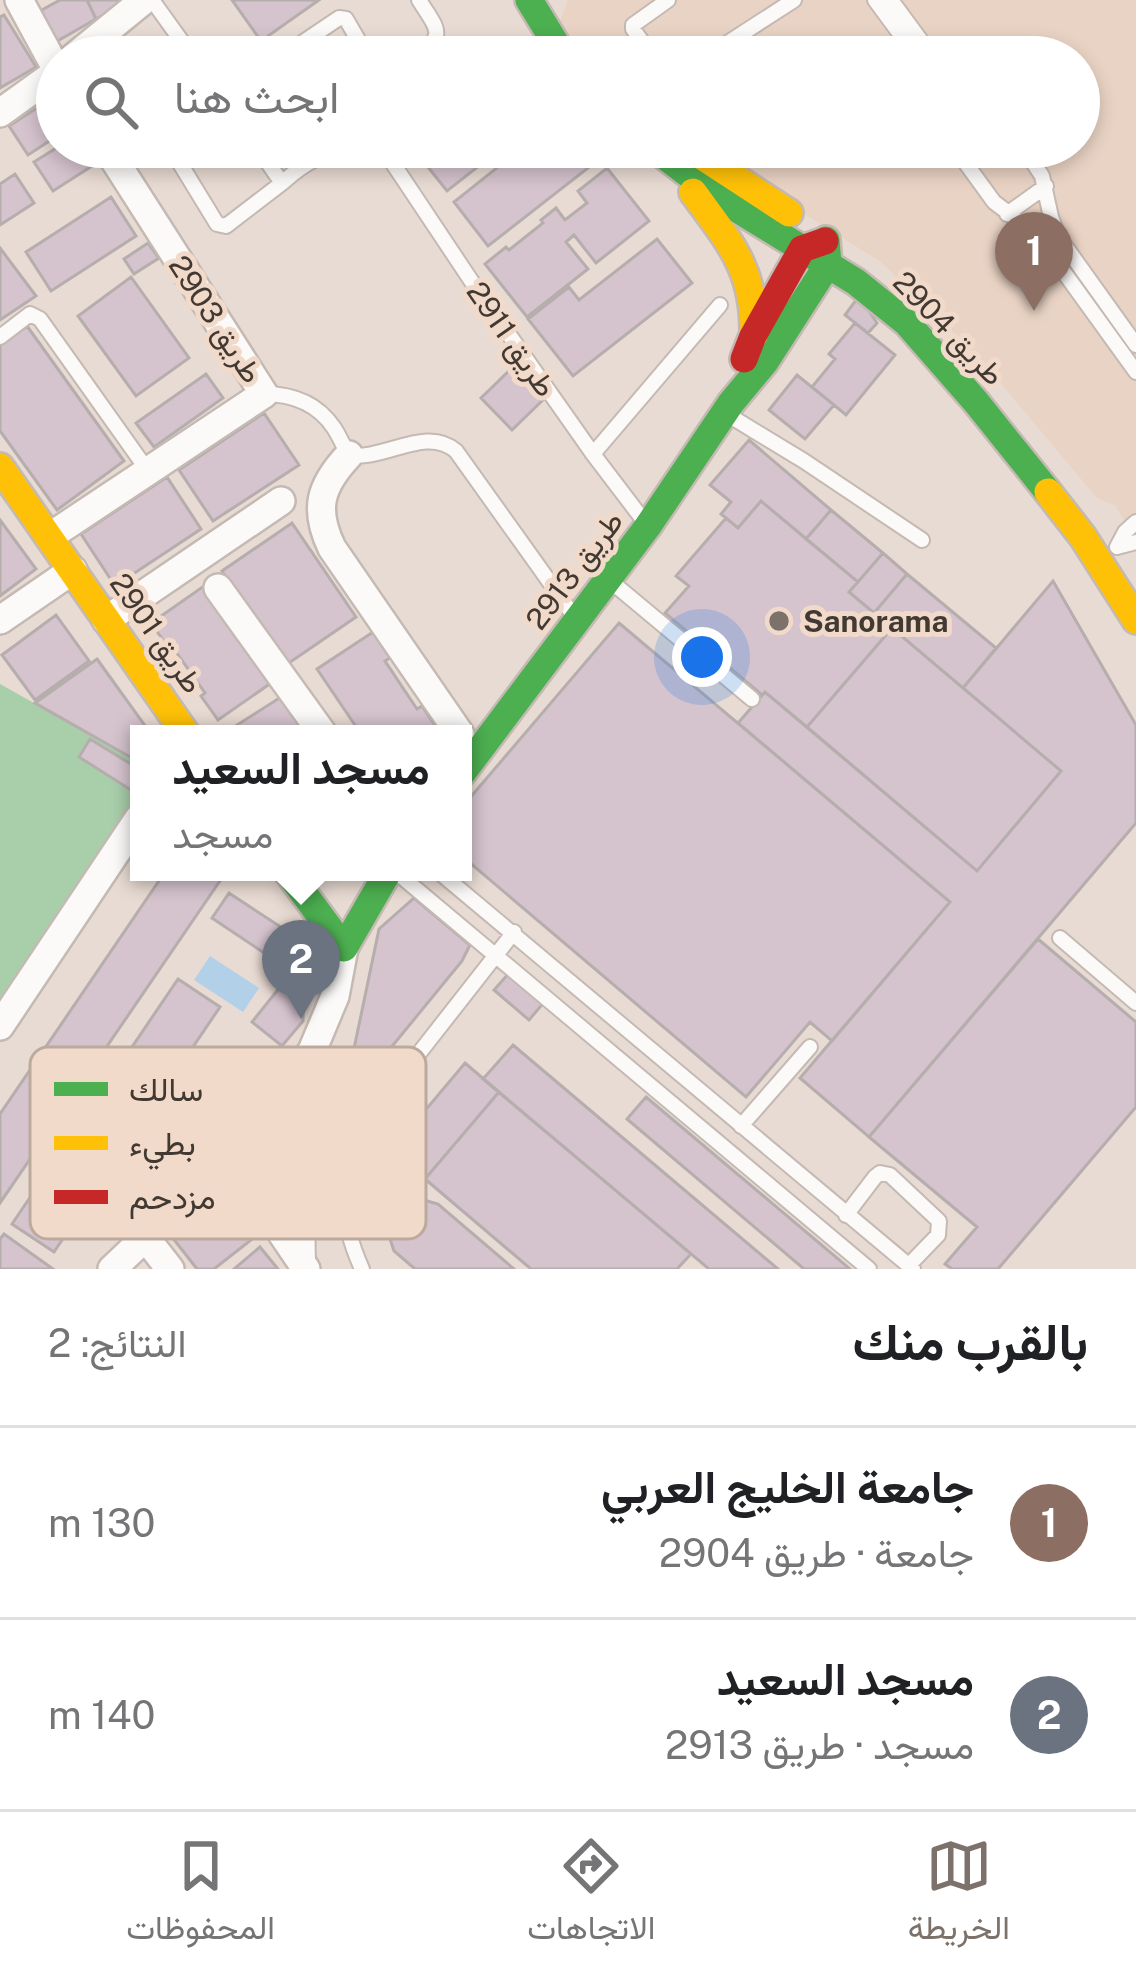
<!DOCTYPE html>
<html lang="ar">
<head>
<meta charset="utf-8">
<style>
	:root { --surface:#fff; --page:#f6f6f6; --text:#202124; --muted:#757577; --line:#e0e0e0; --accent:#7c726b }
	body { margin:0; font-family:"Public Sans",Vazirmatn,sans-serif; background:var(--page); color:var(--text); direction:rtl }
	.you { position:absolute; left:702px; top:657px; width:42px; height:42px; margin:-30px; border:9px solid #fff; border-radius:50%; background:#1a73e8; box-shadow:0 0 0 18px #1a73e833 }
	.badge { display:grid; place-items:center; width:78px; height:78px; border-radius:50%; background:var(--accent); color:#fff; font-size:39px; font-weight:700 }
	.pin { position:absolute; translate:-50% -99px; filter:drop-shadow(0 3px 6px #0008) }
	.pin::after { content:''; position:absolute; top:63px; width:42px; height:36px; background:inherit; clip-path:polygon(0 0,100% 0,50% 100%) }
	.popup { position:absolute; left:130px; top:725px; width:342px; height:156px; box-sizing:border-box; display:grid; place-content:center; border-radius:0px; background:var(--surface); filter:drop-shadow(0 3px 9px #0005); font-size:39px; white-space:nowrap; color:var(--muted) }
	.popup b { font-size:45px; color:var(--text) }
	.popup::after { content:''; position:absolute; left:50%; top:100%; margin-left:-24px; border:24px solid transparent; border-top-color:var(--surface) }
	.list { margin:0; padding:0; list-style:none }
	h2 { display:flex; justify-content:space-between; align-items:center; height:156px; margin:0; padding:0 48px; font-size:51px }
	h2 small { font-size:39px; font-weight:400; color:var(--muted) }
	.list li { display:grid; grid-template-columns:78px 1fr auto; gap:36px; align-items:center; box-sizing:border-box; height:192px; padding:0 48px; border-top:3px solid var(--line) }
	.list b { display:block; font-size:45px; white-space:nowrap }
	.list p { margin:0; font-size:39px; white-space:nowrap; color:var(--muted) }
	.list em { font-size:39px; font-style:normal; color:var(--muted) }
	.icon { flex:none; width:66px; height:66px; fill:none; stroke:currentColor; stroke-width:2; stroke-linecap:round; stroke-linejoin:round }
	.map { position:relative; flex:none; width:1136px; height:1269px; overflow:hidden; direction:ltr }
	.search { position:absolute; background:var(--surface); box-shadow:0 6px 18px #0003; left:36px; right:36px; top:36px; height:132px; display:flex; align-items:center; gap:30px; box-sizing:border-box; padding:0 42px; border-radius:66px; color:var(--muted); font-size:45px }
	.sheet { height:540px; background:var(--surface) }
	nav { display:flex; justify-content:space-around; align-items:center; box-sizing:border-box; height:168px; border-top:3px solid var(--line); background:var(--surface); font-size:33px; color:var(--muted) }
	nav a { display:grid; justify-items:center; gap:6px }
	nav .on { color:var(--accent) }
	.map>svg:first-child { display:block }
	.built { fill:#e9d3c4 }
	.green { fill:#a8ceaa }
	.water { fill:#b2d0e8 }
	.building { fill:#d5c3ce; stroke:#b6adad; stroke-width:3 }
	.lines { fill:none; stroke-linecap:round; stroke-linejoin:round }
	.lane-casing { stroke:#c4bab3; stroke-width:18 }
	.street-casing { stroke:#c4bab3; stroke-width:32 }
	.fast-casing { stroke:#c4bab3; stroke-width:32 }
	.slow-casing { stroke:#c4bab3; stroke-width:32 }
	.jam-casing { stroke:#c4bab3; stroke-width:32 }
	.lane { stroke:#fcfaf8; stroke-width:14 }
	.street { stroke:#fcfaf8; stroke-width:27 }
	.fast { stroke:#4caf50; stroke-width:27 }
	.slow { stroke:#ffc107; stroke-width:27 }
	.jam { stroke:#c62828; stroke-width:27 }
	.poi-dot { fill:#7c726b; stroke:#f1daca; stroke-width:4.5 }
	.labels { text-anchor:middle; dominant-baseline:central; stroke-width:10; stroke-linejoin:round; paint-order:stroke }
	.street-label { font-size:30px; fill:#423933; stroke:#f1daca }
	.poi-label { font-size:30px; font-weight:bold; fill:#423933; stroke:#f1daca; text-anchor:start }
	.key { fill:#f1daca; stroke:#bcaa9d; stroke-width:3 }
	.key-label { font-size:33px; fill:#423933 }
</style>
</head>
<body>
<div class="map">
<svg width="1136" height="1269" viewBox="0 0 1136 1269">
	<rect width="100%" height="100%" fill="#e8dbd3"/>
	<path class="built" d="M568,0H1136V541L1116,506L1097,498L982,361L881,262L697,147H1079V57H589L558,26Z"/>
	<path class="green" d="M0,684L139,762V791L0,998Z"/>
	<path class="water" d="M210,956L259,988L243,1012L194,980Z"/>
	<path class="building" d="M60,0H87L96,19L54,43L38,12Z
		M87,0H130L96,19Z
		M232,0H319L261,41Z
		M4,15L36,67L0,88V17Z
		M48,101L57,114V136L28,155L9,126Z
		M58,147H80L92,166L53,191L34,162Z
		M412,147H503L447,191Z
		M523,147H580L593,164L488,246L454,202Z
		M607,168L649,221L596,263L574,235L566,242L588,269L527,317L485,264L506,247L509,250L543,223L541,220L556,208L565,220L587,203L578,191Z
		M15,174L34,203L0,225V184Z
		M111,197L136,236L51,291L26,252Z
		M657,239L692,283L573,376L528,319L569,287L579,300Z
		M148,243L159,258L134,274L124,259Z
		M0,248L36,296L0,320Z
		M131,277L189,358L136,396L78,316Z
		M859,296L877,323L868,333L845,315Z
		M855,323L895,355L846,415L812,387L835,359L829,354Z
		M27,326L124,461L57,510L0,431V345Z
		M514,366L545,398L512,430L481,398Z
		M206,374L223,398L154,447L136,423Z
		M797,375L834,405L805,439L769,410Z
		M264,413L299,465L213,521L179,470Z
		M749,440L831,510L806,539L761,501L738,528L721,514L731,502L710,485Z
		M167,477L201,529L115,586L81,534Z
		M761,501L858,582L849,592L892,628L807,727L765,692L762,695L665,613L689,586L676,576L726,518L738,528Z
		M831,510L883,553L858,582L806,539Z
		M0,520L36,569L0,596Z
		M292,523L356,617L286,665L222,571Z
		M883,553L907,574L874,613L849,592Z
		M907,574L996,648L963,688L874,613Z
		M1053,581L1136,725V823L869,1137L800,1078L950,902L738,723L765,692L977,871L1061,771L963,688Z
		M204,586L271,683L218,720L201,696L205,693L171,645L168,647L151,623Z
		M56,615L89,661L35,700L2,655Z
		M619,623L950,902L832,1041L810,1022L746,1097L463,857V806Z
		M892,628L1061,771L977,871L807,727Z
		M373,632L390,658L385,661L417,709L422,706L438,730L431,734H361L317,669Z
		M97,659L151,734H139V751L132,758L35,703Z
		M281,697L305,734H227L226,732Z
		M90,739L139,769V778L131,790L79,757Z
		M165,872H226L0,1203V1114Z
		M229,893L299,939L282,965L212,918Z
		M414,898L470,945L462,961L357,1089L346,1087L379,929Z
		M1038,939L1136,1022V1107L998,1269H952L945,1264L977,1227L869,1137Z
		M305,956L303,1021L282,1046L252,1022Z
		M511,971L546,1000L529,1020L494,990Z
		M178,979L220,1007L54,1252L12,1224Z
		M513,1045L778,1269H709L483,1079Z
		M465,1063L499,1092L425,1179L391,1151Z
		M499,1092L691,1254L677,1269H531L425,1179Z
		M646,1097L850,1269H804L627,1119Z
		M215,1194L251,1240L214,1269H197L168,1232Z
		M417,1198L438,1204L514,1269H415L394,1251L387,1230L389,1218L396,1208L405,1201Z
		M4,1234L53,1269H0V1239Z
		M260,1247L278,1269H234Z"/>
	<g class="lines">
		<g class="lane-casing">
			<path id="lane" d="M152,0L193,57
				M875,0L917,57
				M891,0L933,57
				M296,47L339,18L346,19L368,57
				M282,57L296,47L302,57
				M413,57C448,36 438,30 419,0
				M653,57L633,29V25L668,0
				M706,57L794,0
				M170,147L217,224L226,226L282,183L257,147
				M382,147L472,282L593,454L647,525
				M954,147L994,202L1031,230L1045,246L1136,372
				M1023,147L1042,176L1051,217L1058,236L1136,345
				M282,183C313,155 324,155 364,147
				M1007,214L1046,186
				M0,337L30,314L40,319L148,471
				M264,394C293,394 318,404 334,428C340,437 343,446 349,455C384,461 426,425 456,451L576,619
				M725,413L804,461L922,540
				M593,454L720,305
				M1117,547L1125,532L1136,522
				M1117,547L1136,542
				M608,579L752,699
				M396,872L869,1269
				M439,872L913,1269
				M1060,938L1136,1003
				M741,1126L810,1047
				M846,1215L875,1177L880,1173L890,1175L939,1221L938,1235L909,1265
				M308,1264C306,1194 308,1151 334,1085
				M362,1269C335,1209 339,1168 373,1112L514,932"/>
		</g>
		<g class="street-casing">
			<path id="street" d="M19,0L57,70
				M74,57L144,0
				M0,113L57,72
				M349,455C320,486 313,509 332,548L460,734
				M49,537L264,394L106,147
				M218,588L323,734
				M0,620L73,570
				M106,620L281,501
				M0,1026L139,818
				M230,1157L306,1269
				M145,1237L170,1269
				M112,1269L230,1157L312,1051L335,996L344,948"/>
		</g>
		<g class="fast-casing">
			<path id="fast" d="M529,0L564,57
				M653,147L721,199L856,282L907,323L976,402L1048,492
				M463,772L648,526L731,403L765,362L828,264L826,240
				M288,872L344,948L388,872"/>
		</g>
		<g class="slow-casing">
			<path id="slow" d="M688,147L789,213
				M693,192C730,243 755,269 754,335
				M0,467L186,734
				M1048,492L1083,537L1136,620"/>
		</g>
		<g class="jam-casing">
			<path id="jam" d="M744,359L753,336L802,249L825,241"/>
		</g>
		<use href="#lane" class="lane"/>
		<use href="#street" class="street"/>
		<use href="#fast" class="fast"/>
		<use href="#slow" class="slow"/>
		<use href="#jam" class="jam"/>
	</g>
	<circle class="poi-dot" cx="779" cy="621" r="12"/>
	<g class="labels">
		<g class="street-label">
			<text transform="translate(216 319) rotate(57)">طريق 2903</text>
			<text transform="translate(949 328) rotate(46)">طريق 2904</text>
			<text transform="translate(512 339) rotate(55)">طريق 2911</text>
			<text transform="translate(574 570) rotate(-53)">طريق 2913</text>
			<text transform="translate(157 633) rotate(55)">طريق 2901</text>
		</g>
		<g class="poi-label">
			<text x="803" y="621">Sanorama</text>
		</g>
	</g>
	<rect x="30" y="1047" width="396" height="192" rx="18" class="key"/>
	<rect x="54" y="1082" width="54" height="14" fill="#4caf50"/>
	<rect x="54" y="1136" width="54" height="14" fill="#ffc107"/>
	<rect x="54" y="1190" width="54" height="14" fill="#c62828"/>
	<g class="key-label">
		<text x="129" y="1101">سالك</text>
		<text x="129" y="1155">بطيء</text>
		<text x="129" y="1209">مزدحم</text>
	</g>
</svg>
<div class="you"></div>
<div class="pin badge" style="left:1034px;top:311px;background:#8d6e63">1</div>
<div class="pin badge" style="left:301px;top:1019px;background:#6b7280">2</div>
<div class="popup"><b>مسجد السعيد</b>مسجد</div>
<div class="search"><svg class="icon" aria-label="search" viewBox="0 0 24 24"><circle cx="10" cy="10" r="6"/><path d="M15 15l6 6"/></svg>ابحث هنا</div>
</div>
<section class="sheet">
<h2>بالقرب منك<small>النتائج: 2</small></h2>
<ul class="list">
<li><span class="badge" style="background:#8d6e63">1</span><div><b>جامعة الخليج العربي</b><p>جامعة · طريق 2904</p></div><em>130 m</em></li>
<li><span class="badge" style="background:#6b7280">2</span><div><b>مسجد السعيد</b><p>مسجد · طريق 2913</p></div><em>140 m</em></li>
</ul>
</section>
<nav>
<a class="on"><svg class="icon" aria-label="map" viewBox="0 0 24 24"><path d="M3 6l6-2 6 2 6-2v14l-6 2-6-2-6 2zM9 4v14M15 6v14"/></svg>الخريطة</a>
<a><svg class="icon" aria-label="directions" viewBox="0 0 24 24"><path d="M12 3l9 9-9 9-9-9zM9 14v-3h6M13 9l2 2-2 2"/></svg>الاتجاهات</a>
<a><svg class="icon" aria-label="saved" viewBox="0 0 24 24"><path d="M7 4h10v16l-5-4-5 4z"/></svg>المحفوظات</a>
</nav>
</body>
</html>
